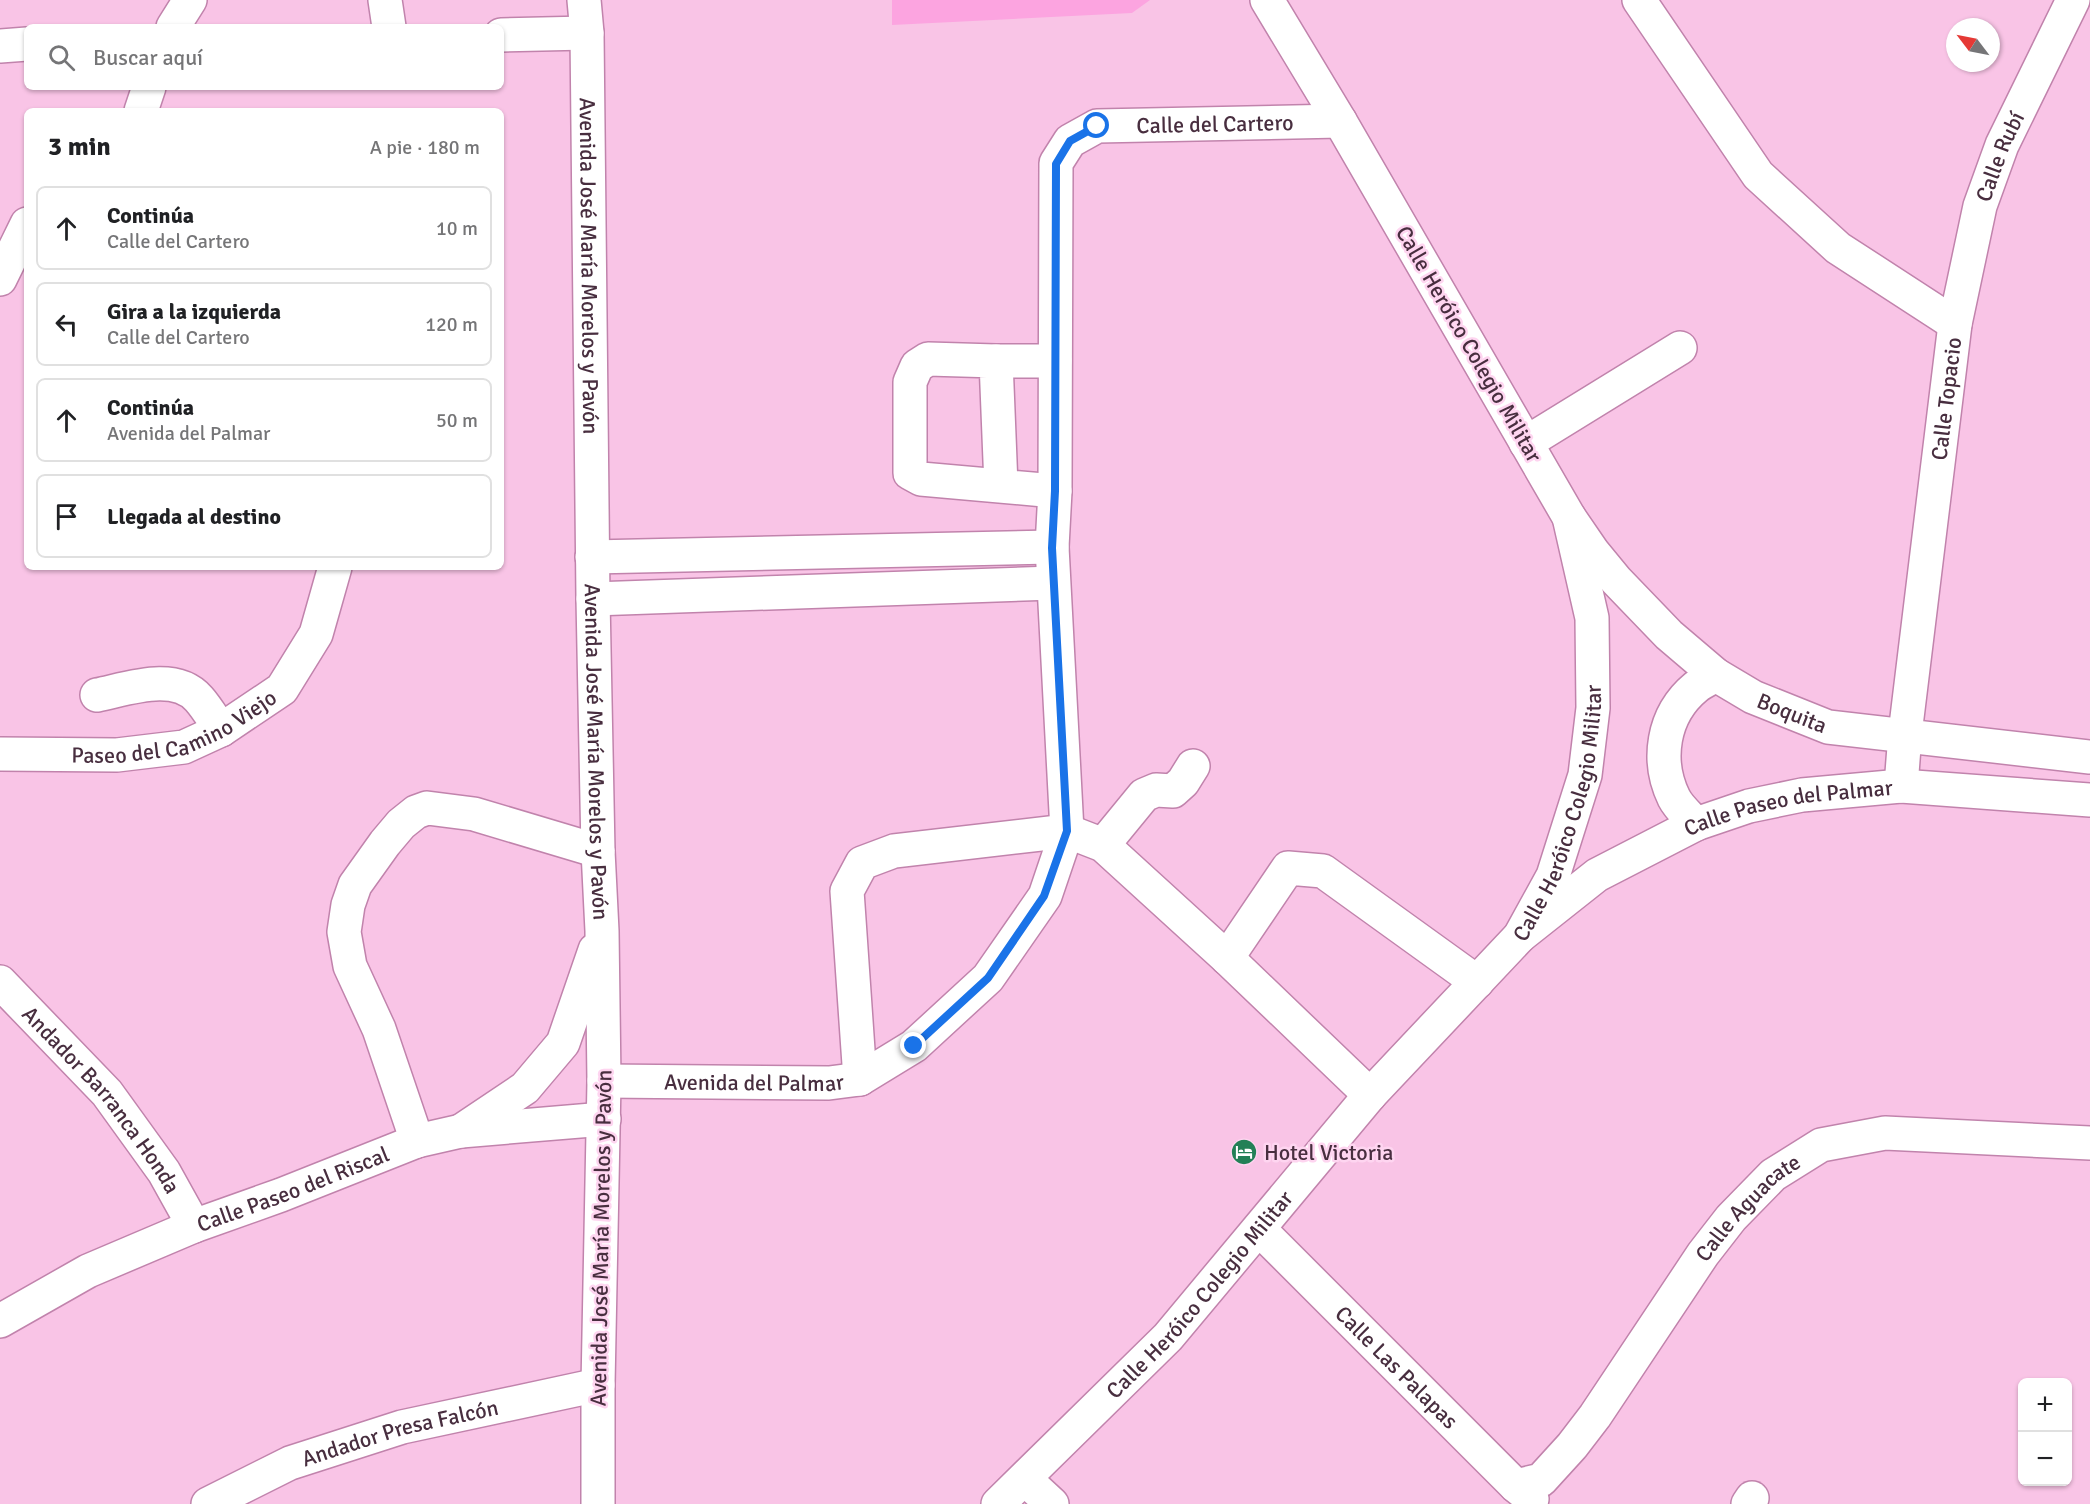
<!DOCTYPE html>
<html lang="es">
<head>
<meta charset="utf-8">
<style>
	:root { --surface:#fff; --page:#f2f2f2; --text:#202124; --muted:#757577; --line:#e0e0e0 }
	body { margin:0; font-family:Signika,sans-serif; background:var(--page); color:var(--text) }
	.controls { position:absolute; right:18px; bottom:18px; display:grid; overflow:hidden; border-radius:9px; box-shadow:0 2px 4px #0004 }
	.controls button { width:54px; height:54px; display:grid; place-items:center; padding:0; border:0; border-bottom:2px solid var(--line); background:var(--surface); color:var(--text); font:30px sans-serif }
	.compass { position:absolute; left:1946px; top:18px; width:54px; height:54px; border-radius:50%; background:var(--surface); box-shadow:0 2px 4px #0004; rotate:302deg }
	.stop { position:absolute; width:18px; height:18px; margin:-14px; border:4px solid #1a73e8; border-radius:50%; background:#fff }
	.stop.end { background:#1a73e8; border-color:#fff; box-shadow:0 2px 6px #0008 }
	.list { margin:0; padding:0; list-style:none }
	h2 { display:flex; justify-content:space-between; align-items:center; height:78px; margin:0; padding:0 24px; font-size:26px }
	h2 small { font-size:20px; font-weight:400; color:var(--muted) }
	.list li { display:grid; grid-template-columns:39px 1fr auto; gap:18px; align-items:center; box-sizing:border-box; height:84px; margin:0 12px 12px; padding:0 12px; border:2px solid var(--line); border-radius:9px }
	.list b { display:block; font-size:22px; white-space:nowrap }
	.list p { margin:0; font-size:20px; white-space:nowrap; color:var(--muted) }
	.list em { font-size:20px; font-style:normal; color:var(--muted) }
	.icon { flex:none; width:33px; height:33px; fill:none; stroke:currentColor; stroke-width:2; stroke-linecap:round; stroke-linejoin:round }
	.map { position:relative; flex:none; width:2090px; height:1504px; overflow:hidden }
	.search { position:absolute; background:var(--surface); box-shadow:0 2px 4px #0004; left:24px; top:24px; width:480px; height:66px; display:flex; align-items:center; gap:15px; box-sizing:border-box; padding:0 21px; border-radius:9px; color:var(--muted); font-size:22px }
	.panel { position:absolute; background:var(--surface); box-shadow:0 2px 4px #0004; left:24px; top:108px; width:480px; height:462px; border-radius:9px }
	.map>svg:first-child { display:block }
	.pitch { fill:#fca4e0 }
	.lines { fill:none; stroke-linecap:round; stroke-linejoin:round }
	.minor-casing { stroke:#c183ac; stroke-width:36 }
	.major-casing { stroke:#c183ac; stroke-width:36 }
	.minor { stroke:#fff; stroke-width:33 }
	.major { stroke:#fff; stroke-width:33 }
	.route { stroke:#1a73e8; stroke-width:8 }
	.labels { text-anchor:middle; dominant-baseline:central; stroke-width:5; stroke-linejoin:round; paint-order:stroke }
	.street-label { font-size:22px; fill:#482e3f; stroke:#fed5f0 }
	.poi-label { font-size:22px; fill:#482e3f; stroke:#fed5f0; text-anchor:start }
</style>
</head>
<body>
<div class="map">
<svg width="2090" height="1504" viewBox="0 0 2090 1504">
	<rect width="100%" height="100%" fill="#f9c4e6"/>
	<path class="pitch" d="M892,0H1150L1132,13L892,25Z"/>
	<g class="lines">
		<g class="minor-casing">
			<g id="minor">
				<path d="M385,0L389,27"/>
				<path d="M1639,0L1758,175L1838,248L1955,324"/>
				<path d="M173,27L190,0"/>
				<path d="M501,35L587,33"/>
				<path d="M0,46L27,44"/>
				<path d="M141,111L149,87"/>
				<path d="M0,279L27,224"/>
				<path d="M996,361H1055"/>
				<path d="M1526,443L1680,348"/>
				<path d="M1001,486L996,361L928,359L917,366L910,382V473L921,479L1055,491"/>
				<path id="s1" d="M1569,517L1593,552L1616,580L1669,635L1716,675L1753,697L1828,727L2090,757"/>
				<path d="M592,557L1052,547"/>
				<path d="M593,599L1053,583"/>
				<path d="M97,695C127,689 175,671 199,699C207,708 214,720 221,730"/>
				<path id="s2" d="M0,754L117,755L184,747L221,730L282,689L316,634L335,567"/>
				<path id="s3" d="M1901,786L1905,734L1955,324L1980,206L2002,145L2073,0"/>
				<path d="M1696,824C1689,816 1679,808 1674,798C1656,761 1662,715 1696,687C1702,682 1710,679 1716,675"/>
				<path d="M1103,845L1144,795L1156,790L1173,791L1183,782L1193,766"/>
				<path id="s4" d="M1520,936L1597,875L1696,824L1749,806L1802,795L1901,786L2090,800"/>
				<path d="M1227,958L1288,868L1323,871L1477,982"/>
				<path id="s5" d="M0,982L107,1093L164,1172L194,1226"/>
				<path d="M860,1079L847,891L862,863L894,851L1067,831L1103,845L1227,958L1370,1095"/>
				<path id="s6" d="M604,1081L829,1083L860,1079L914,1046L988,978L1045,896L1067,831L1052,547L1055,491L1056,163L1070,141L1097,126L1340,121"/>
				<path d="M417,1141L379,1029L350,966L344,932L348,905L355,885L385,843L401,824L416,812L427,808L474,814L598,851"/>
				<path id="s7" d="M1259,1229L1516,1486L1532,1499"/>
				<path id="s8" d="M0,1321L88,1271L194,1226L281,1195L417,1141L461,1131L604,1119"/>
				<path d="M1025,1479L1052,1504"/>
				<path id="s9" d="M1516,1486L1541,1480L1572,1446L1595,1416L1703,1254L1731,1218L1773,1175L1821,1145L1885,1133L2090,1143"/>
				<path id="s10" d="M208,1504L290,1463L402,1427L598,1385"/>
				<path d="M1748,1504L1752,1498"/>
			</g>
		</g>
		<g class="major-casing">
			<g id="major">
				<path id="s11" d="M584,0L587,33L593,599L598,851L602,931L604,1081L598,1385V1504"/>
				<path d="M461,1131L525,1088L563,1043L595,950"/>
				<path id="s12" d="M998,1504L1168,1337L1370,1095L1520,936L1553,876L1585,775L1593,708L1592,618L1569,517L1340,121L1267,0"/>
			</g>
		</g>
		<use href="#minor" class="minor"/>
		<use href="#major" class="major"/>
	</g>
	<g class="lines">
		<path class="route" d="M914,1046L988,978L1044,896L1067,831L1052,548L1055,491L1056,164L1070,141L1097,126"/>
	</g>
	<defs>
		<g id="hotel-disc" transform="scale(1.35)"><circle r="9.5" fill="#238057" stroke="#fed5f0"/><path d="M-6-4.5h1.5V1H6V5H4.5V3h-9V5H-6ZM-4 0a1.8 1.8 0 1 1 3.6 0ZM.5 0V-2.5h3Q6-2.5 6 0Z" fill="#fff"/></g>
	</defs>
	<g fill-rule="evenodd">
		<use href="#hotel-disc" x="1244" y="1152"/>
	</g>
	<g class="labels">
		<g class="street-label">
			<text stroke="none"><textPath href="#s6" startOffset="1432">Calle del Cartero</textPath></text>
			<text stroke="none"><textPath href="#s3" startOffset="639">Calle Rubí</textPath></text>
			<text stroke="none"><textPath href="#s11" startOffset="266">Avenida José María Morelos y Pavón</textPath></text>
			<text transform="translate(1469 344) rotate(60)">Calle Heróico Colegio Militar</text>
			<text stroke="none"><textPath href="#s3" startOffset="390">Calle Topacio</textPath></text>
			<text stroke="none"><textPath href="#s1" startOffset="302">Boquita</textPath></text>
			<text stroke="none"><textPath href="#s2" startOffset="180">Paseo del Camino Viejo</textPath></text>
			<text stroke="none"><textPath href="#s11" startOffset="752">Avenida José María Morelos y Pavón</textPath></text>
			<text stroke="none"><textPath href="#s12" startOffset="903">Calle Heróico Colegio Militar</textPath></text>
			<text stroke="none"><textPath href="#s4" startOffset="304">Calle Paseo del Palmar</textPath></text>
			<text stroke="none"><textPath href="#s6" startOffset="150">Avenida del Palmar</textPath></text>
			<text stroke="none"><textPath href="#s5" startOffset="156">Andador Barranca Honda</textPath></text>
			<text stroke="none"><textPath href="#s8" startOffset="322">Calle Paseo del Riscal</textPath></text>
			<text stroke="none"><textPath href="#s9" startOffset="369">Calle Aguacate</textPath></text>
			<text transform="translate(601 1238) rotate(-89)">Avenida José María Morelos y Pavón</text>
			<text stroke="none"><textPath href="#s12" startOffset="291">Calle Heróico Colegio Militar</textPath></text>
			<text stroke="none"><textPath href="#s7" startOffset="195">Calle Las Palapas</textPath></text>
			<text stroke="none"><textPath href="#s10" startOffset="206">Andador Presa Falcón</textPath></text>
		</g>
		<g class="poi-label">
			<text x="1264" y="1152">Hotel Victoria</text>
		</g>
	</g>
</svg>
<div class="controls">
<button>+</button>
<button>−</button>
</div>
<svg class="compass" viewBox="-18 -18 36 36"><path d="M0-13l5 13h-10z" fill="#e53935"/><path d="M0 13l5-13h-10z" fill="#757577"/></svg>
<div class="stop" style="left:1097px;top:126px"></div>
<div class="stop end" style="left:914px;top:1046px"></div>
<div class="search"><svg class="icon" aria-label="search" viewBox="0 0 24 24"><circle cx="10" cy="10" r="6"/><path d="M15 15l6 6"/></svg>Buscar aquí</div>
<section class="panel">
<h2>3 min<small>A pie · 180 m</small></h2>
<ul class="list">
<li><svg class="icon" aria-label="ahead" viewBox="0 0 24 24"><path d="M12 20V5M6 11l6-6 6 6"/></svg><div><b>Continúa</b><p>Calle del Cartero</p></div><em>10 m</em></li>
<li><svg class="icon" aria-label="left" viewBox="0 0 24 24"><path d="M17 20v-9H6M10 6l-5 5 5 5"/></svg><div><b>Gira a la izquierda</b><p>Calle del Cartero</p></div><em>120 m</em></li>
<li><svg class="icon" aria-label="ahead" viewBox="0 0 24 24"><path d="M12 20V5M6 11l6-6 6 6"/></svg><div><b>Continúa</b><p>Avenida del Palmar</p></div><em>50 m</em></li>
<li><svg class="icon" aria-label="arrive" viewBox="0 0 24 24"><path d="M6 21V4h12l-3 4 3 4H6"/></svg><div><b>Llegada al destino</b></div></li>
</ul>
</section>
</div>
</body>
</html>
